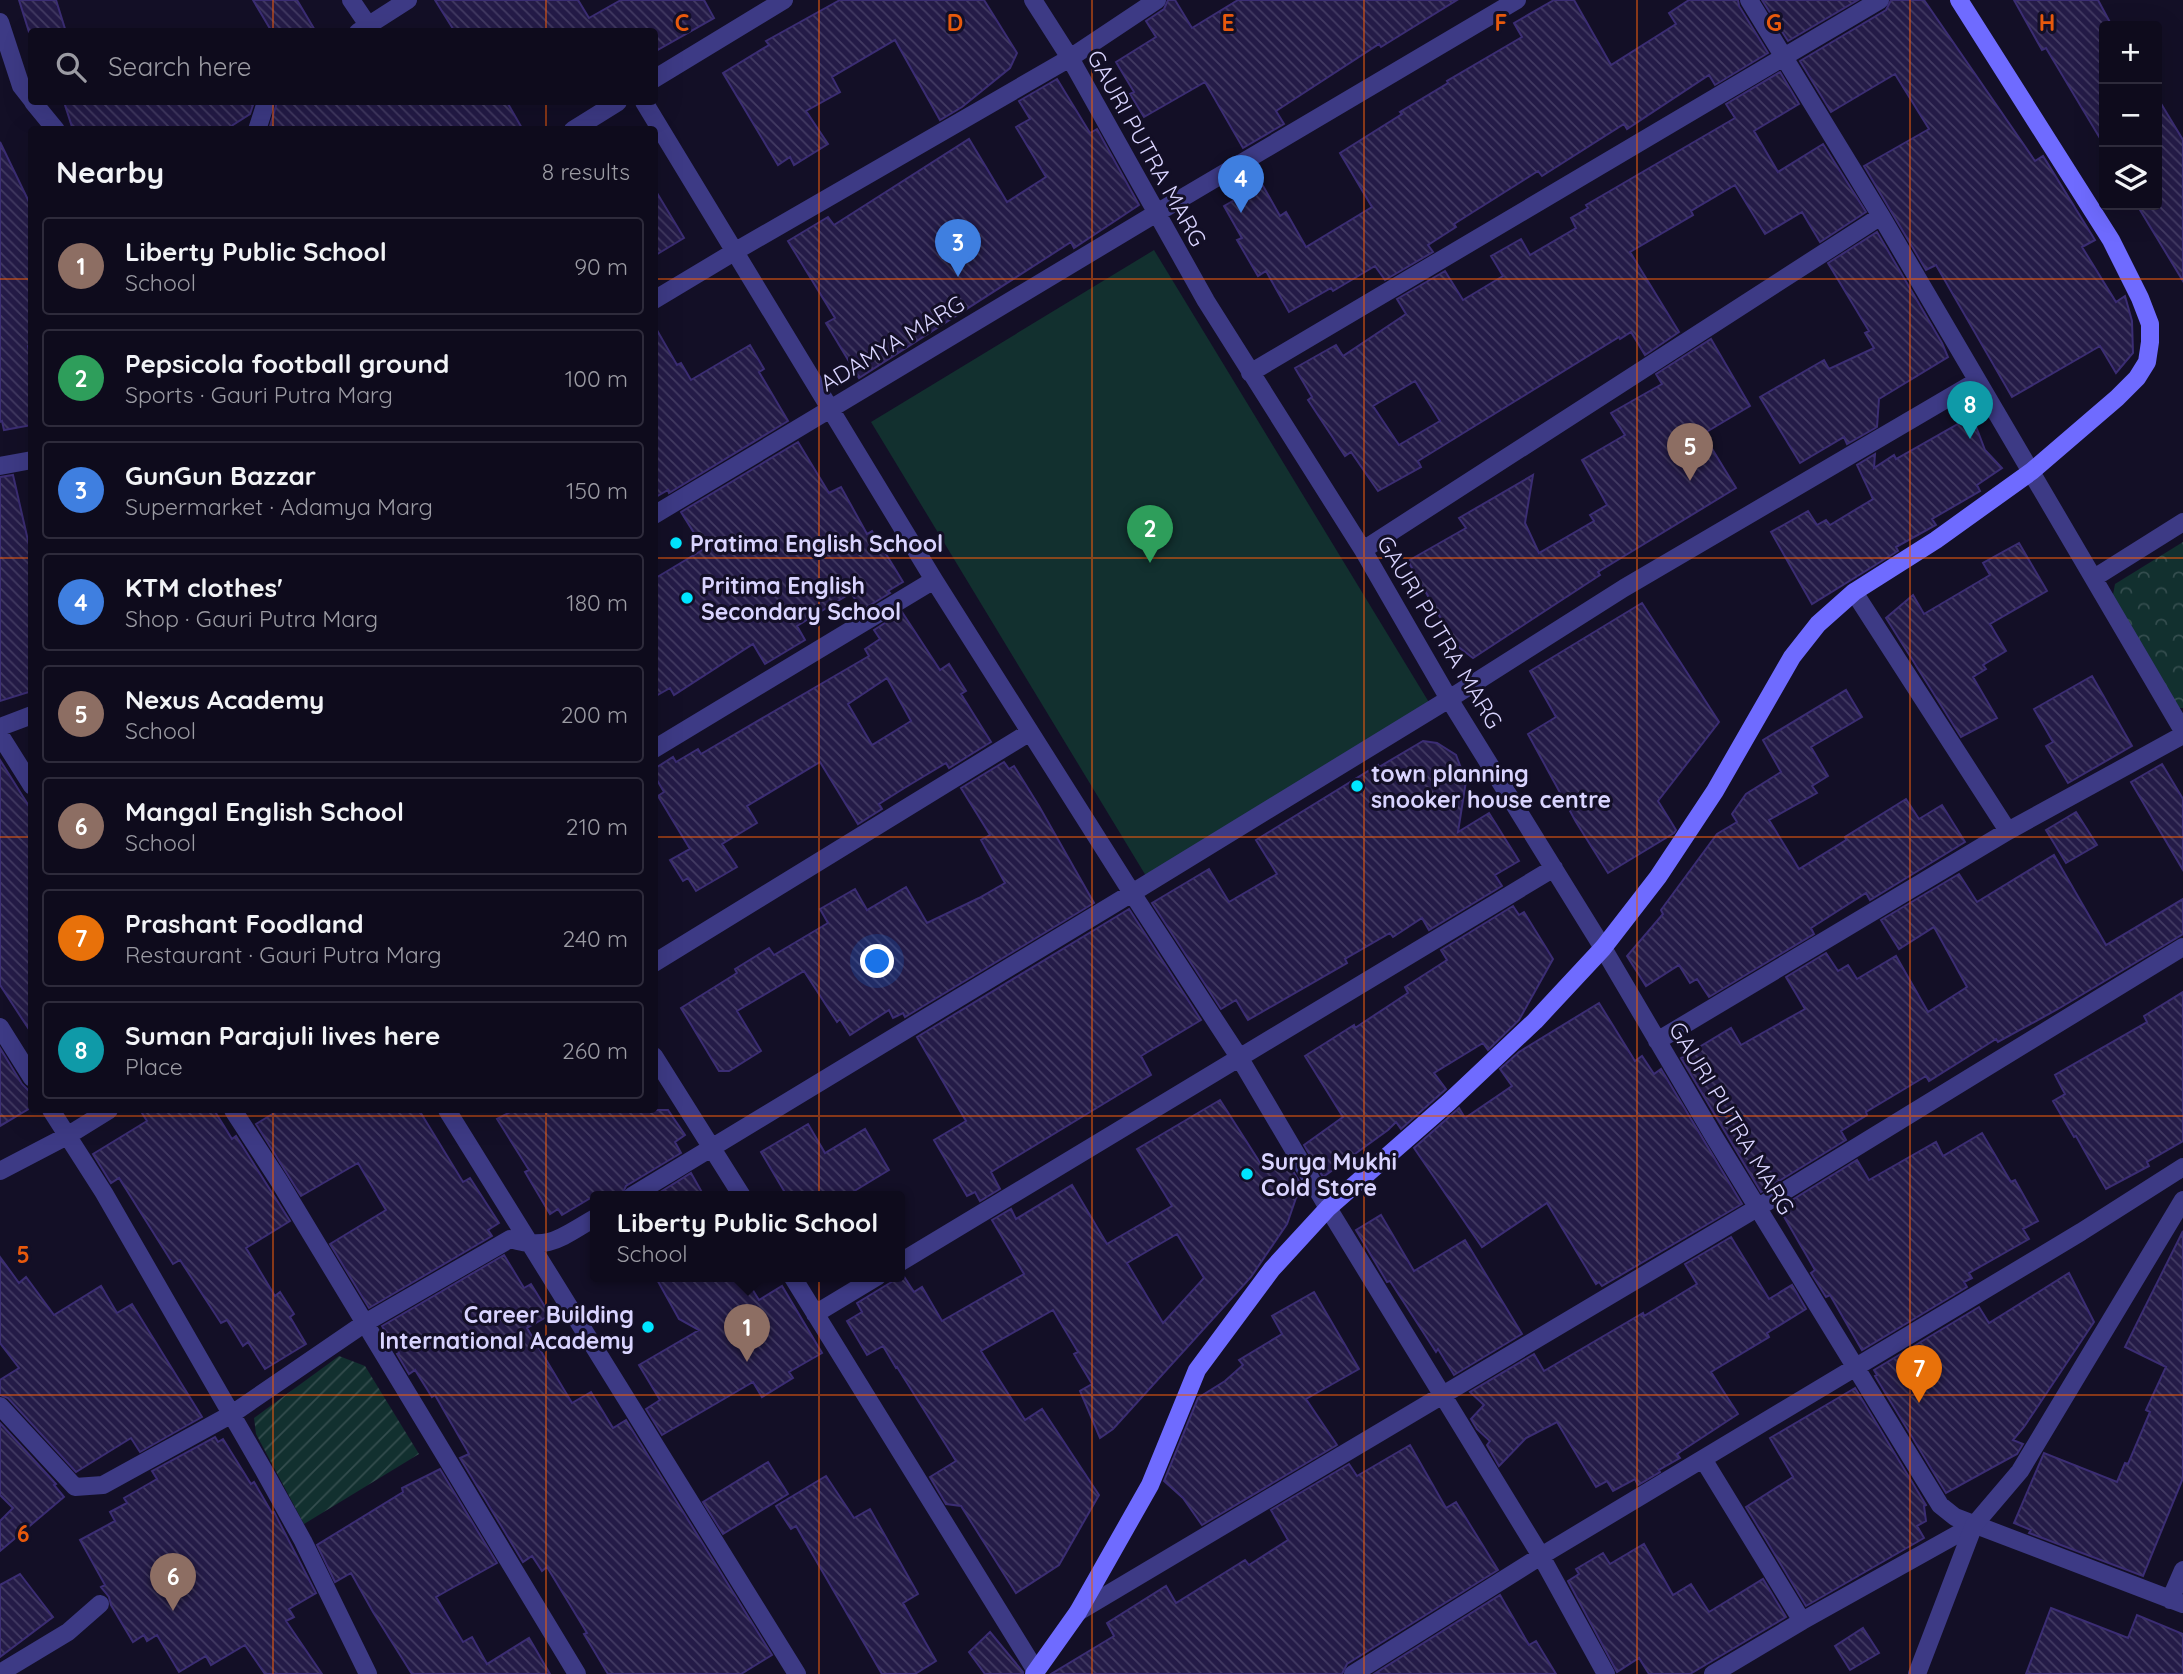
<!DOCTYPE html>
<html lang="en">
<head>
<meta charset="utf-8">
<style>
	:root { --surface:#0e0b1c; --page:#171425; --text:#f1f3f6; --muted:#9b9ba3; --line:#2e2b3b; --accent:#00e5ff }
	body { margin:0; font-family:Quicksand,sans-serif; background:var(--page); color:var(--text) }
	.controls { position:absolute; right:21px; top:21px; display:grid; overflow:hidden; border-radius:7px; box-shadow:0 7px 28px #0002 }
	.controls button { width:63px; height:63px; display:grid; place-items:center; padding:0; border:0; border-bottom:2px solid var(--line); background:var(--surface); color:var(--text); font:35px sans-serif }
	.you { position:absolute; left:878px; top:962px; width:24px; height:24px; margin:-18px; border:5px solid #fff; border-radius:50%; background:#1a73e8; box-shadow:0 0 0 10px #1a73e833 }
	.badge { display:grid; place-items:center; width:46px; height:46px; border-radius:50%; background:var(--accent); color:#fff; font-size:23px; font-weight:700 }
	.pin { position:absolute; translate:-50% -58px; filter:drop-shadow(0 2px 4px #0008) }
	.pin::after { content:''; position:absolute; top:37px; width:24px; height:21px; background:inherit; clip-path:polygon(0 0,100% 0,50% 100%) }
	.popup { position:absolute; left:590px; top:1191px; width:315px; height:91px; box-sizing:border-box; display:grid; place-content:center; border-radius:7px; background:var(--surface); filter:drop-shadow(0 2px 5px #0005); font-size:23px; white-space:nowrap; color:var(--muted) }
	.popup b { font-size:26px; color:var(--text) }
	.popup::after { content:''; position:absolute; left:50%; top:100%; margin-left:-14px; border:14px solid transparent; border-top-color:var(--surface) }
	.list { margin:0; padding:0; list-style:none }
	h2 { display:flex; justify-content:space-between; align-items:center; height:91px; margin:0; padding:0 28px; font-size:30px }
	h2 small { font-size:23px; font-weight:400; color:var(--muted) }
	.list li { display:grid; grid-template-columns:46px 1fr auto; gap:21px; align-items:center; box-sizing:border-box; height:98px; margin:0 14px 14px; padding:0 14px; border:2px solid var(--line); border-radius:7px }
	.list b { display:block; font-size:26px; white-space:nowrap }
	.list p { margin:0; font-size:23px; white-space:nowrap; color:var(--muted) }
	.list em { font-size:23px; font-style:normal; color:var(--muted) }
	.icon { flex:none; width:38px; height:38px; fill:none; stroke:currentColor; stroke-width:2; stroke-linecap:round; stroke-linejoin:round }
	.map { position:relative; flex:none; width:2183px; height:1674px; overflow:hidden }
	.search { position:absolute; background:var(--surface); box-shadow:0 7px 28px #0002; left:28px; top:28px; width:630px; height:77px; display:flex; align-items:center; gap:18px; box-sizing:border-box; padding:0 24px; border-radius:7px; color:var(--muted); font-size:26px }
	.panel { position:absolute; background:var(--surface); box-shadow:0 7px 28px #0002; left:28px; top:126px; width:630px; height:987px; border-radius:7px }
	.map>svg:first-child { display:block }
	.park { fill:url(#park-crowns) }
	.garden { fill:url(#garden-furrows) }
	.pitch { fill:#12302f }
	.building { fill:url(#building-back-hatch); stroke:#3b2d73; stroke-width:2; fill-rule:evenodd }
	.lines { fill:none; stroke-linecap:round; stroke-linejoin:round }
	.minor { stroke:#3d3a85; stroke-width:18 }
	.tertiary { stroke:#3d3a85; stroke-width:18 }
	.secondary { stroke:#6f6bff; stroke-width:18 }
	.grid { fill:none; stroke:#e8590c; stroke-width:2; stroke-opacity:0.55 }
	.poi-dot { fill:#00e5ff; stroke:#130f26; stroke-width:2.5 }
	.labels { text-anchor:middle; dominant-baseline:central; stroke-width:6; stroke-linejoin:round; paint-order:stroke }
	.street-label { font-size:23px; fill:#d9d4ff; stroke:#130f26 }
	.poi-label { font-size:23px; font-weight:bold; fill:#d9d4ff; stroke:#130f26; text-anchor:start }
	.grid-label { font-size:23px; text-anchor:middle; font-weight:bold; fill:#e8590c; stroke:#130f26; stroke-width:6; stroke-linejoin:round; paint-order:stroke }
</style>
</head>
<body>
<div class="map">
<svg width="2183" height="1674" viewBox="0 0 2183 1674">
	<defs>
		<pattern id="park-crowns" width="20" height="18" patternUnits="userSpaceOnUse" patternTransform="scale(1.75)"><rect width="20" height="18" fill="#12302f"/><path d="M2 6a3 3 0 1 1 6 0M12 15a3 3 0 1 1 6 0" fill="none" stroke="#344d4e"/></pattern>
		<pattern id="garden-furrows" width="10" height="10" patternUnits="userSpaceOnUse" patternTransform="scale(1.75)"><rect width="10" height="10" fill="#12302f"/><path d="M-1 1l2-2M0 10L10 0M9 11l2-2" fill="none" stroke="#344d4e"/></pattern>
		<pattern id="building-back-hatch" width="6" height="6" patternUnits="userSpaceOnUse" patternTransform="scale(1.75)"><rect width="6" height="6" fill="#241b47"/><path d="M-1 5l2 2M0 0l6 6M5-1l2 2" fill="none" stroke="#433b63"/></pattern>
	</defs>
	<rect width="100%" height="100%" fill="#130f26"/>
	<path class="park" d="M2183,542V708H2176L2112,600L2115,584Z"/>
	<path class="garden" d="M339,1356L365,1366L419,1454L304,1524L256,1434L254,1418Z"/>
	<path class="pitch" d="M1154,250L1430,704L1146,876L871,422Z"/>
	<path class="building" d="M19,0H56L66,32H29Z
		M253,0H297L316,32H272Z
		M435,0H578L589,18L621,0H704L714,18L654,52V32H455Z
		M840,0H984L1017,53L1010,68L962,107L940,120L895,40L832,77L840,92L806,111L828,144L794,165L790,157L778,165L723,73L769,45L766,41Z
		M1168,0H1175L1192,28L1238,0H1457L1381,47L1379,44L1276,111L1284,124L1243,148L1205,82L1144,117L1130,94L1134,92L1116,62L1156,37L1146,21L1164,9Z
		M1554,0H1574L1611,65L1676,24L1669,13L1689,0H1738L1739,6L1768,53L1715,85L1709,75L1627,129L1624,124L1542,176L1538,171L1454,224L1456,227L1428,245L1433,252L1385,280L1375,266L1333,291L1331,288L1289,312L1266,271L1258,276L1237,240L1242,238L1224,206L1262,184L1280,216L1286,212L1306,247L1372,207L1340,153L1402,114L1400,112L1448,83L1447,81L1522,37L1514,23Z
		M1762,0H1858L1788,41Z
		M1891,0H1924L2035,161L2043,156L2095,240L2082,247L2116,302L2125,296L2132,321L2133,353L2116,373L2100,346L2012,397L1936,265L1926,270L1864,166L1929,129L1895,74L1831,112L1800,61L1886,10Z
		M2014,0H2098L2112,26H2104V145L2046,48L2042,50Z
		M1780,72L1799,104L1754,131L1778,172L1823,144L1866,212L1820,242L1802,212L1765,234L1735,185L1691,211L1693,215L1630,252L1679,332L1645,355L1631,332L1620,339L1619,337L1418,461L1421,467L1378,491L1351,452L1345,456L1308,400L1312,397L1295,368L1336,345L1343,356L1406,314L1397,299L1445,271L1463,300L1503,276L1491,256L1521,239L1530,255L1576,228L1571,218L1588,208L1586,205L1735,118L1726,104ZM1415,381L1440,421L1399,445L1373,406Z
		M1057,79L1090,133L1097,129L1139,205L1074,248L1071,242L859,378L826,323L835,318L788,241L828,217L834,225L969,139L1007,202L1046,177L1016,127L1030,119L1019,101Z
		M2157,97L2183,140V281L2137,205H2157Z
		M64,102H254L250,114L225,130H73Z
		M277,102H507L523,130H269Z
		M0,142L32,208V344L28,346L32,365V425L4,430L2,421L0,422Z
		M654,188L684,238L654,256Z
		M1877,232L1942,343L1948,357L1879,399L1877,427L1847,444L1844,437L1800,463L1760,397L1824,360L1829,369L1874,348L1865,333L1869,331L1828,263Z
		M654,325L677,365L681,363L691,380L750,345L764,369L759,372L788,421L669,493L668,490L654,498Z
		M1711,339L1750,406L1703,434L1736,488L1598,572L1600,575L1473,658L1456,645L1408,561L1466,528L1459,518L1533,475L1525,523L1539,553L1594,521L1590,515L1607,505L1582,460L1625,435L1611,413L1662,384L1656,374Z
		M1972,416L1985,450L2002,468L1977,485L1980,491L1932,519L1936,525L1896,547L1898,551L1812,604L1771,532L1808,511L1817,525L1826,520L1830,525L1873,499L1857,465L1875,454L1874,468L1894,455L1896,459Z
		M798,442L829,493L841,487L867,534L872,531L903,582L888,591L890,593L862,610L851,593L797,626L805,640L765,664L753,644L674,695L670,688L654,697V579L704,549L681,512Z
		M13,475L32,558V691L0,701V477Z
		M2019,543L2047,591L1990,624L2006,651L1983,665L1986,669L1973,677L1997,718L1961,737L1886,618L1913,595L1924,614L1990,575L1983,563Z
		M1642,603L1719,722L1658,801L1676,830L1674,833L1608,873L1576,822L1528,734L1556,717L1530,671Z
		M902,612L940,670L949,664L966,691L961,694L991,742L949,768L946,763L906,787L879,804L882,809L858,824L820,762L747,806L757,823L722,844L737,867L696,891L688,878L683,881L670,860L690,849L658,796L664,792L654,775V769L673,757L676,762L698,749L701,754L869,656L865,649L880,639L874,630ZM887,678L911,721L872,745L848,704Z
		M2092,676L2132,746L2068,783L2046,746L2053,742L2034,709Z
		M1846,690L1862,717L1811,747L1828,776L1812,786L1817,793L1769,820L1799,869L1846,840L1845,837L1906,799L1919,819L1942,805L1965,842L1870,900L1866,893L1811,928L1814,934L1709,997L1697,979L1690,983L1679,965L1646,986L1627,956L1663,914L1661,910L1717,834L1737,822L1732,814L1746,794L1781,772L1763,740Z
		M1423,741L1437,743L1456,755L1466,781L1458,832L1489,813L1519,861L1495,875L1502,886L1429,930L1422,918L1393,937L1390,933L1345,959L1347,963L1248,1020L1236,1000L1221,1009L1152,903L1209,869L1229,902L1277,874L1256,840L1378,765L1379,767Z
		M0,760L32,811V1034L0,985Z
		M1004,762L1009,769L1014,766L1039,806L1094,903L905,1017L903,1013L893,1018L889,1010L850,1035L840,1019L837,1022L804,971L737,1011L761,1051L729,1071H719L681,1008L737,973L735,969L769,948L774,955L828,923L820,909L855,889L867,910L906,887L927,923L979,898L1005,883L981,840L990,835L961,788Z
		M2162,764L2183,799V870L2131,782Z
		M2076,812L2097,845L2066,863L2046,830Z
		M2054,855L2106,945L2183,899V934L2058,1009L1998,1042L1996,1039L1929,1081L1926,1076L1866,1112L1867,1115L1841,1131L1846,1140L1761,1192L1681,1058L1731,1028L1741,1045L1805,1009L1786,977L1826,953L1838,971L1848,965L1857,979L1896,956L1928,1012L1967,987L1934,927L1899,949L1881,920L1959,874L1977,902Z
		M1513,906L1519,915L1524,912L1553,959L1519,1020L1488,1050L1483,1043L1434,1073L1446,1089L1401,1129L1396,1122L1388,1130L1323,1177L1304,1145L1343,1117L1305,1056L1354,1025L1355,1028L1408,993L1405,987L1447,960L1441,950Z
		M1129,909L1201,1020L1141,1056L1151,1075L991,1172L1000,1189L980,1201L975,1192L967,1196L934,1140L966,1121L917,1037Z
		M2183,992V1141L2147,1162L2149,1166L2106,1189L2076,1136L2074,1137L2053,1101L2065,1094L2055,1075L2147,1022L2144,1016Z
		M1599,1003L1635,1061L1642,1056L1654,1074L1661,1069L1742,1204L1602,1286L1599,1282L1596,1284L1547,1203L1482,1247L1414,1148L1459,1108L1465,1118L1512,1086L1500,1069L1519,1052Z
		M0,1048L22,1084L32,1094V1107L0,1126Z
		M1220,1100L1266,1172L1285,1158L1305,1191L1296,1198L1287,1224L1251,1277L1113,1429L1100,1438L1080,1391L1092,1384L1074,1354L1078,1352L1053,1310L981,1351L1025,1420L1042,1409L1099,1495L1059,1565L1016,1593L961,1506L946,1504L930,1477L956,1461L897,1367L896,1368L883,1346L867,1355L847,1321L862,1312L857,1303L903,1275L914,1292L922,1287L942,1321L1024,1274L992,1220L1011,1209L1016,1219L1072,1185L1107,1244L1172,1206L1137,1149ZM1177,1234L1204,1278L1163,1323L1127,1263Z
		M140,1110H214L232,1139L236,1136L290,1221L246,1248L275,1296L280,1292L294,1314L290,1317L306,1344L265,1369L248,1342L243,1346L227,1320L221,1323L180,1260L173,1264L119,1178L111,1183L93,1154L147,1121Z
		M279,1110H419L463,1182L470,1178L499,1223L488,1230L492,1236L369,1308L330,1244L386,1210L358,1163L301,1196L256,1124Z
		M514,1110H668L685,1135L675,1142L681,1153L626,1186L621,1196H594L562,1215L558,1209L550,1214L525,1172L529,1170L497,1119Z
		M808,1124L825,1153L865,1129L889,1170L846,1196H787L761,1152Z
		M1982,1133L2011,1182L2015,1180L2038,1221L2023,1229L2029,1239L1969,1273L1972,1278L1964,1282L1967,1287L1862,1350L1830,1295L1826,1297L1811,1273L1815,1270L1779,1208L1857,1160L1869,1180L1936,1142L1943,1156Z
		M691,1173L704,1196H654Z
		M1381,1215L1414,1271L1465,1240L1522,1334L1454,1375L1438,1349L1436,1352L1390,1281L1387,1282L1356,1230Z
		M2183,1231V1478L2143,1576L2029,1533L2031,1530L2014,1523L2044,1453L2117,1482L2125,1463L2128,1464L2150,1412L2146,1410L2166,1367L2125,1347Z
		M1731,1237L1769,1299L1792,1285L1806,1309L1767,1333L1769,1337L1711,1372L1738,1414L1677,1454L1680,1458L1659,1470L1660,1472L1638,1485L1635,1479L1613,1491L1607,1481L1596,1487L1557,1422L1526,1438L1499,1466L1487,1445L1490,1441L1477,1429L1471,1419L1484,1405L1470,1392L1534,1354L1544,1371L1643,1313L1644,1316L1697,1284L1685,1264Z
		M504,1255L524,1288L531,1284L550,1315L527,1328L572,1403L591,1392L613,1428L626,1420L772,1655L741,1674H608L584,1634L587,1633L547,1567L542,1571L532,1556L523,1562L460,1458L469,1454L435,1395L432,1397L415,1370L409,1374L397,1354L399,1353L382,1326Z
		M0,1257L19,1283L26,1277L54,1315L101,1286L117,1313L132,1304L202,1417L140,1452L131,1438L76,1472L8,1398L0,1395V1380L19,1368L0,1343Z
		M2069,1273L2094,1322L2024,1427L2013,1440L2023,1444L2017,1454L1946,1493L1875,1376L1877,1375L1874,1370L1979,1307L1989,1323Z
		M655,1276H744L759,1300L782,1286L822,1353L789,1372L793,1378L762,1397L753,1382L662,1435L646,1409L660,1400L639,1365L699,1330L679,1319Z
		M1314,1292L1359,1369L1306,1399L1337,1445L1202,1525L1183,1498L1164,1481L1198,1398L1225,1381L1243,1365L1239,1360L1282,1334L1272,1316Z
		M1855,1388L1926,1505L1924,1506L1926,1521L1917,1526L1924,1538L1806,1606L1746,1507L1793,1477L1770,1438Z
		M0,1423L56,1484L54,1485L64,1497L0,1551V1521L13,1508L0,1495Z
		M215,1437L218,1442L223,1439L251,1484L254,1482L272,1513L274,1512L316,1593L289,1609L294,1617L286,1621L322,1674H265L245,1645L211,1665L206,1656L179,1672L157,1635L147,1641L144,1635L133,1642L111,1605L109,1597L101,1587L105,1585L80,1540L115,1521L110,1512L127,1503L124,1498L157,1479L152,1471Z
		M1410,1445L1446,1508L1456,1502L1498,1570L1347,1664L1342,1674H1051L1114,1636L1107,1623L1166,1586L1176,1603L1245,1560L1249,1565L1288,1540L1271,1510L1349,1464L1357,1476Z
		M768,1462L788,1494L723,1534L703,1502Z
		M440,1469L497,1563L436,1597L463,1642L472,1637L487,1664L529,1638L550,1674H412L373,1612L351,1573L335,1582L317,1545L403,1492L402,1488Z
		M826,1476L854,1518L870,1509L918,1594L903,1603L936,1661L915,1674H882L796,1526L791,1529L776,1506Z
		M1644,1544L1673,1595L1691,1584L1709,1612L1763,1579L1786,1617L1690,1674H1649L1639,1658L1617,1672L1568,1581L1579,1574L1576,1569L1603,1553L1610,1564Z
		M20,1574L53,1617L0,1657V1585Z
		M1500,1595L1529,1645L1536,1641L1556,1674H1374Z
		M2051,1608L2128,1638L2137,1615L2183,1634V1674H2026Z
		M1863,1628L1879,1653L1850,1670L1835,1646Z
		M990,1632L1023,1672V1674H985L969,1652Z"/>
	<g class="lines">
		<path class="minor" d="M351,0L368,25
			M1033,0L1070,58L1206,301L1363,550L1449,699L1603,948L1713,1135L1940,1505L1955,1517L2183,1604
			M1749,0L1881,216L2183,731
			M0,22L21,86L32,100
			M358,32L408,0
			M654,79L784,0
			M33,102L56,130
			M644,102L934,580L1132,893L1239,1057L1328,1208L1541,1556L1606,1674
			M257,130L266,102
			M573,130L618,102
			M654,300L734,252L1070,58L1157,0
			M1250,373L1880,0
			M0,466L32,460
			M654,515L1155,214L1517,0
			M1363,550L1881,216
			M2094,578L2183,522
			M1854,592L2008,831
			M0,727L32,715
			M0,735L32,786
			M654,749L934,580
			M654,963L1030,732
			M0,1027L32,1078
			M1657,1041L2008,831L2183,735
			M654,1056L742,1196
			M51,1110L104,1193L263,1469L303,1541L368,1674
			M233,1110L279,1181L577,1674
			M447,1110L797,1674
			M0,1171L67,1136L109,1110
			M632,1196L1132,893L1449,699L1624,588L1977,381
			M899,1263L1554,868
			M792,1276L1036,1671
			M815,1314L878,1276
			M0,1406L75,1487L103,1485L232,1414L365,1323L510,1239C550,1251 561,1237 595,1218
			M1703,1459L1802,1621
			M2170,1600L2183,1570
			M1078,1612L1757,1208L2183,947
			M0,1673L68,1632L100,1604
			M1353,1674L1541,1556L2081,1232L2183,1167
			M1713,1674L1802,1621L1974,1525"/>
		<path class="tertiary" d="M1917,1674L1974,1525L2020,1471L2183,1200"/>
		<path class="secondary" d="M1034,1674L1078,1612L1150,1485L1197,1370L1272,1269L1328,1208L1448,1103L1535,1021L1603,948L1658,877L1715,791L1792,657L1818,624L1854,592L1936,540L2032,471L2117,398L2137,378L2147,362L2150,342V324L2140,298L2111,240L1959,0"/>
	</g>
	<path class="grid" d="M273,0V32M546,0V32M819,0V1674M1092,0V1674M1364,0V1674M1637,0V1674M1910,0V1674M273,102V130M546,102V130M0,279H32M654,279H2183M0,558H32M654,558H2183M0,837H32M654,837H2183M273,1110V1674M546,1110V1674M0,1116H2183M0,1395H2183"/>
	<g class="poi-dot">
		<circle cx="676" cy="543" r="7"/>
		<circle cx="687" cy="598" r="7"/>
		<circle cx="1357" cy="786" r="7"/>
		<circle cx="1247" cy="1174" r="7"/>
		<circle cx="648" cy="1327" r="7"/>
	</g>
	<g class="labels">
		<g class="street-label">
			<text transform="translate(1147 148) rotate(61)">GAURI PUTRA MARG</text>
			<text transform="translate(892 343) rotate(-31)">ADAMYA MARG</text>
			<text transform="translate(1440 632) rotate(59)">GAURI PUTRA MARG</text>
			<text transform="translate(1732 1118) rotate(59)">GAURI PUTRA MARG</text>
		</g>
		<g class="poi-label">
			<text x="690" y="543">Pratima English School</text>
			<text x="701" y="585">Pritima English<tspan x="701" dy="26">Secondary School</tspan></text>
			<text x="1371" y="773">town planning<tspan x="1371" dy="26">snooker house centre</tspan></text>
			<text x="1261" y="1161">Surya Mukhi<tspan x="1261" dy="26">Cold Store</tspan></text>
			<text x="634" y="1314" text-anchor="end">Career Building<tspan x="634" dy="26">International Academy</tspan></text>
		</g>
	</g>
	<g class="grid-label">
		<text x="682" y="31">C</text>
		<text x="955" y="31">D</text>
		<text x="1228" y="31">E</text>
		<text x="1501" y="31">F</text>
		<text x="1774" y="31">G</text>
		<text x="2047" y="31">H</text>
		<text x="23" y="1263">5</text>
		<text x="23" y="1542">6</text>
	</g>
</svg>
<div class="controls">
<button>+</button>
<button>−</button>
<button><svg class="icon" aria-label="layers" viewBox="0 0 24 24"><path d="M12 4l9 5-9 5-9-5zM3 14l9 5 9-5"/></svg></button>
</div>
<div class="you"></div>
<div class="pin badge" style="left:747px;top:1362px;background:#8d6e63">1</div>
<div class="popup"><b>Liberty Public School</b>School</div>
<div class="pin badge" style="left:1150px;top:563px;background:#2e9e5b">2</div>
<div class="pin badge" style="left:958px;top:277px;background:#3f7fe0">3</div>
<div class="pin badge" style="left:1241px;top:213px;background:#3f7fe0">4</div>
<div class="pin badge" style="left:1690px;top:481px;background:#8d6e63">5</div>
<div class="pin badge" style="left:173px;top:1611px;background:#8d6e63">6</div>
<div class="pin badge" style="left:1919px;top:1403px;background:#e8710a">7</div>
<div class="pin badge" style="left:1970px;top:439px;background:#0f9aa8">8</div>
<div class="search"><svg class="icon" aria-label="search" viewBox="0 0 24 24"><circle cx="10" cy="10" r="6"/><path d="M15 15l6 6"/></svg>Search here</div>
<section class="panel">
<h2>Nearby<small>8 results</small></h2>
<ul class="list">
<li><span class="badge" style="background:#8d6e63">1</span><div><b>Liberty Public School</b><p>School</p></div><em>90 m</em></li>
<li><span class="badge" style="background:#2e9e5b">2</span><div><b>Pepsicola football ground</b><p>Sports · Gauri Putra Marg</p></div><em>100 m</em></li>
<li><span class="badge" style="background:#3f7fe0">3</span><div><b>GunGun Bazzar</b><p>Supermarket · Adamya Marg</p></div><em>150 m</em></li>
<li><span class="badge" style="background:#3f7fe0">4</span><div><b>KTM clothes'</b><p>Shop · Gauri Putra Marg</p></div><em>180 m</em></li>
<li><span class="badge" style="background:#8d6e63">5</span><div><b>Nexus Academy</b><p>School</p></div><em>200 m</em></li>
<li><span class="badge" style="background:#8d6e63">6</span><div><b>Mangal English School</b><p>School</p></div><em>210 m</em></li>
<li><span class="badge" style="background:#e8710a">7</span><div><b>Prashant Foodland</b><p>Restaurant · Gauri Putra Marg</p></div><em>240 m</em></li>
<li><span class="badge" style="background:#0f9aa8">8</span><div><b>Suman Parajuli lives here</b><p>Place</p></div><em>260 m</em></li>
</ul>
</section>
</div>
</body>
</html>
